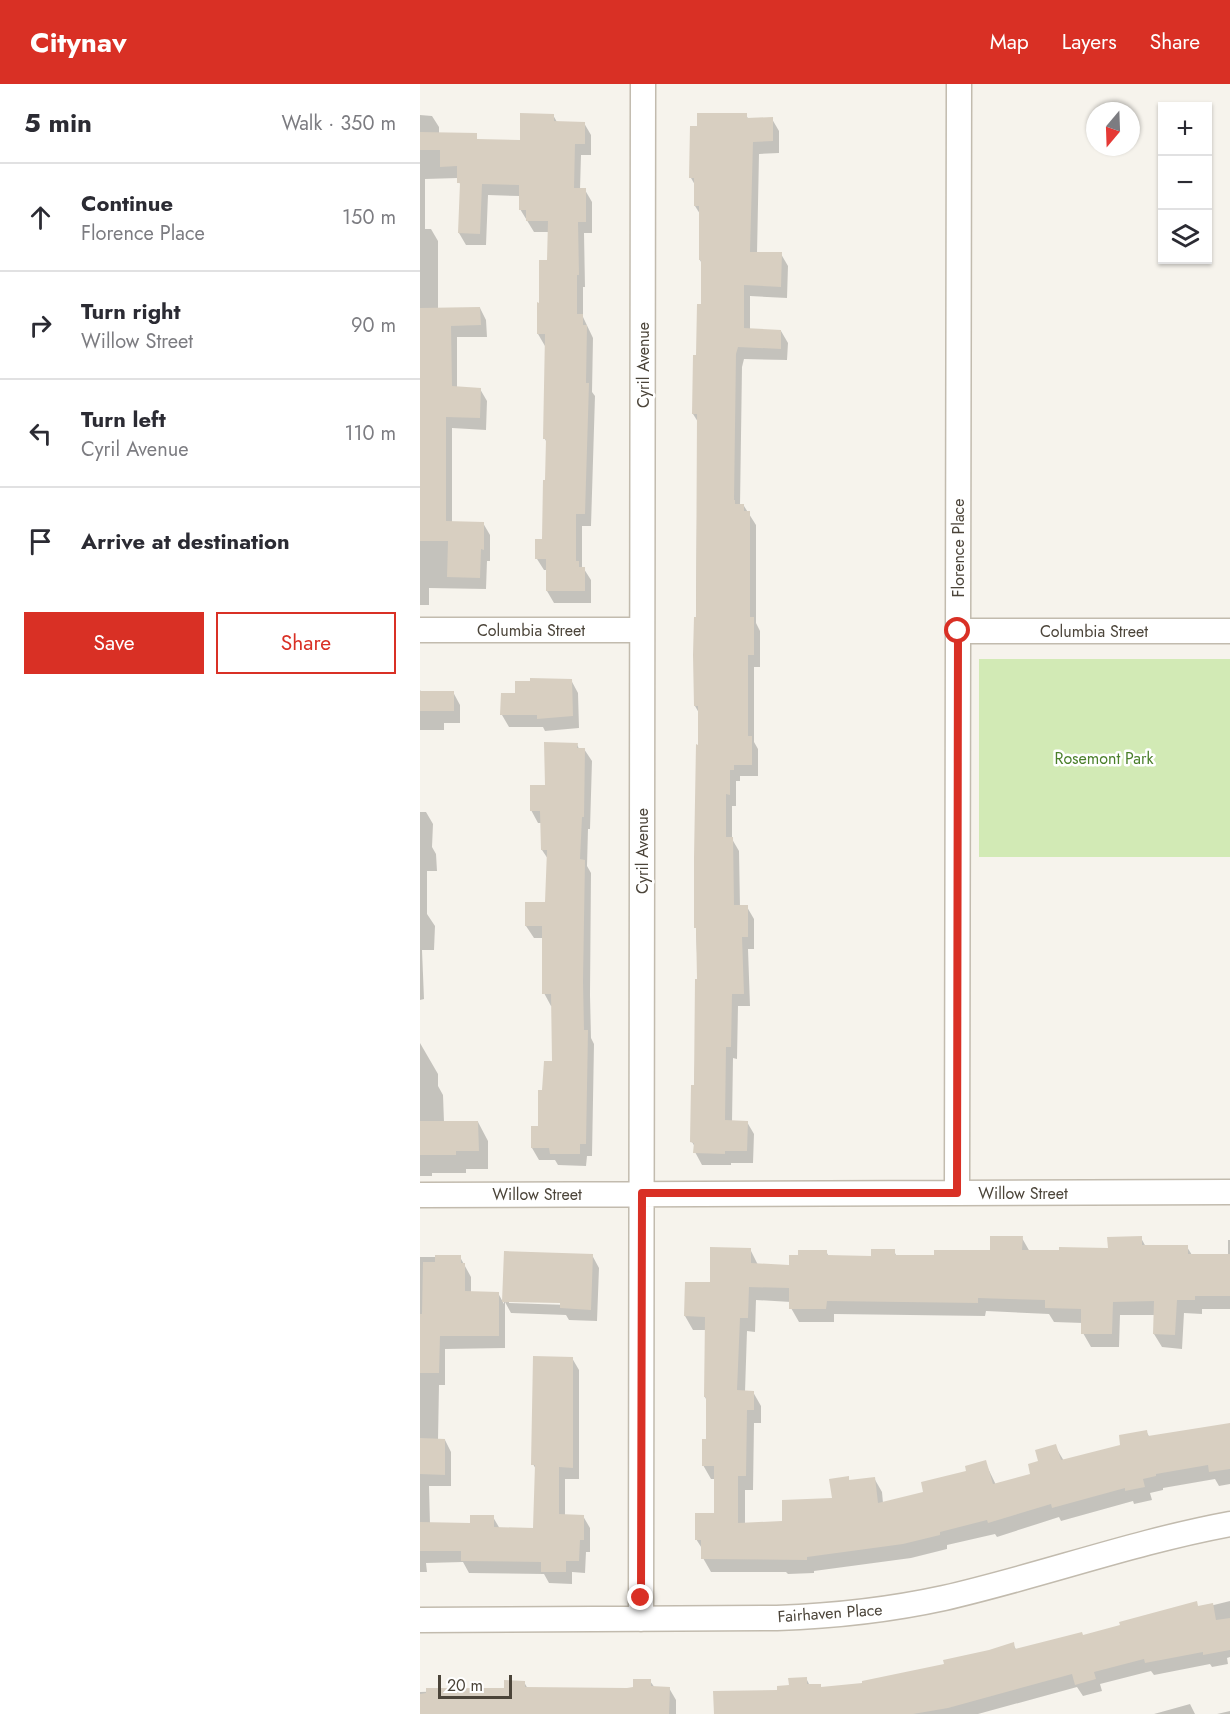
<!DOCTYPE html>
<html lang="en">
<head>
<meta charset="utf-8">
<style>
	:root { --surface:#fff; --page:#f7f7f7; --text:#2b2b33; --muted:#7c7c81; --line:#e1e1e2; --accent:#d93025 }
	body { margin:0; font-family:Jost,sans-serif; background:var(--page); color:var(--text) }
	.controls { position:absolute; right:18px; top:18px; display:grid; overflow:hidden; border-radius:0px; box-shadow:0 2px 4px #0004 }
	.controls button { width:54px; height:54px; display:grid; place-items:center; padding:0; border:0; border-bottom:2px solid var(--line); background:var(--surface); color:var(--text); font:30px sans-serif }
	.compass { position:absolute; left:666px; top:18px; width:54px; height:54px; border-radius:50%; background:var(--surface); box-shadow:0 2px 4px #0004; rotate:199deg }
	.scale { position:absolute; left:18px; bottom:15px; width:74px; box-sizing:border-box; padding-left:6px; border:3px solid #4b4439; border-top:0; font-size:16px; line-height:21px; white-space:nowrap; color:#4b4439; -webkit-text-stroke:4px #fff; paint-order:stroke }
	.stop { position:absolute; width:18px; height:18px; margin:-14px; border:4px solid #d93025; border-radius:50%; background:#fff }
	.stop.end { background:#d93025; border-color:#fff; box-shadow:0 2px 6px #0008 }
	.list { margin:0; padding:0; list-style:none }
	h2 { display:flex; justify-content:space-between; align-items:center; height:78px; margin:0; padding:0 24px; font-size:26px }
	h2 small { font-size:20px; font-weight:400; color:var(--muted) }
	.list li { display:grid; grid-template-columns:39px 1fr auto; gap:18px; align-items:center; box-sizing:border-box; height:108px; padding:0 24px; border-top:2px solid var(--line) }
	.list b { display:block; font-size:22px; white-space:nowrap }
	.list p { margin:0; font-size:20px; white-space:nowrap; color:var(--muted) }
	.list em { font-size:20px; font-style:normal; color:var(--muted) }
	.actions { display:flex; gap:12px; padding:18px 24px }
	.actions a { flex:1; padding:14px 0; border:2px solid var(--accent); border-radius:0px; text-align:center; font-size:21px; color:var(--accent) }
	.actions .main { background:var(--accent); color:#fff }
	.icon { flex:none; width:33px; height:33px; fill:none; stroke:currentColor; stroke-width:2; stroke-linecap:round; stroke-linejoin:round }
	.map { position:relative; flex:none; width:810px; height:1630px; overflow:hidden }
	header { display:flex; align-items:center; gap:36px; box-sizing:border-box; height:84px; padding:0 30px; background:var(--accent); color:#fff }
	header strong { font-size:28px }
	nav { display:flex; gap:33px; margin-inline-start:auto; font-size:21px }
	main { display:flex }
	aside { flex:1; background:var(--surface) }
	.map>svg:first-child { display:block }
	.green { fill:#d2eab5 }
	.shadow { fill:#0003; fill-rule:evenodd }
	.building { fill:#d8cfc1 }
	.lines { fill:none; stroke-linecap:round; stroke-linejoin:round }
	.minor-casing { stroke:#c2bbae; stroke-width:27 }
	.minor { stroke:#fff; stroke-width:24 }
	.route { stroke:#d93025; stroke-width:8 }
	.labels { text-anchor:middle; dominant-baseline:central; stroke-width:5; stroke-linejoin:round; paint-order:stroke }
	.street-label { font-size:16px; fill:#4b4439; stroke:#fff }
	.park-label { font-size:16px; fill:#4a7f2a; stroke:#fff }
</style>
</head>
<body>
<header>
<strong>Citynav</strong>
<nav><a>Map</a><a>Layers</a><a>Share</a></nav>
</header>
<main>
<aside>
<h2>5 min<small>Walk · 350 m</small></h2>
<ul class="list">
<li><svg class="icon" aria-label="ahead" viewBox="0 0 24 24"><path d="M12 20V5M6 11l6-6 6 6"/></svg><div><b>Continue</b><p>Florence Place</p></div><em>150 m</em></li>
<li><svg class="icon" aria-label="right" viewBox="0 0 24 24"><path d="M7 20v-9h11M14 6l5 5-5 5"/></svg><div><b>Turn right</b><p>Willow Street</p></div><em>90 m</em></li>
<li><svg class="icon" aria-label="left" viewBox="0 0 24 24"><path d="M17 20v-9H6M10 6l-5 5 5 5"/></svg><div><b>Turn left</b><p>Cyril Avenue</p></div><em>110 m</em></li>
<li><svg class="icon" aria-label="arrive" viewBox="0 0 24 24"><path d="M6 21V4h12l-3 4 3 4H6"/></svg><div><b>Arrive at destination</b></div></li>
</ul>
<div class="actions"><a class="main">Save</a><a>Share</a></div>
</aside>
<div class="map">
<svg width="810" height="1630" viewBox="0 0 810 1630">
	<rect width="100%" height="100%" fill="#f6f3ec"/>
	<path class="green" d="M559,575H810V773H559Z"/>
	<path class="shadow" d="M0,31L12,32L19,43V50L53,56L101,58L133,31L137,38L164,39L171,51V71H161L160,106H165L172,118V149H164L165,203H163V233L173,254L172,308L175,312L171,442H162V485H164L171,496V519H134L127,507V486H124L117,475L124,457L127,359L125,355V262L118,250L120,220L129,177V148H114L100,125V112L68,111L66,161H46L39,149L41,103L38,94L5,95V145H11L18,157V225L60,224L66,236L67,253H37V304L60,305L67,317L66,346L32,344V439H63L70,451V477H67L66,505L9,504V521H0Z
		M326,31L329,36L352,35L359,47V69L339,70L337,170H361L368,182L367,214L330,212V246L361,247L368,259L367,276L324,275L322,283L320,422H324L336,441V539L340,547V583H334V658L338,665V692H320V697H316V722H312V755L319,767L320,823H327L334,835V865H328L330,922H318L317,975L313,974L312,1038H327L334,1050L333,1079H311V1081H282L275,1068V1063L272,1058L278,896L276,844L280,662L279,629L275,622L278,338L273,330L282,221V180L280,176V130L275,122V101L271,94Z
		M151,596L158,609L159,644L125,647L123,643H89L82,631Z
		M0,606L2,609L33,608L40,621V639H24V646H0Z
		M157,660L159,665H164L172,677L170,745H168L167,782L171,789L170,911L171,954L174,960L172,1072H167L166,1082L138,1081L135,1076H119L112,1064L119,1043L123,1007L134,979L133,922H131L124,909V854H114L106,842L127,820L128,775L122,766V739H118L111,726Z
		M0,728H6L13,740L12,763L16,770L17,787H7V830L15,842L14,866H2L4,915L0,916Z
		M0,959L18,990V1002L23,1011L24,1038H58L68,1057V1085H46V1089H12V1092H0Z
		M602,1154L610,1168L689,1166L721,1154L726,1163H767L772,1171L808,1172V1156H810V1225H782V1230L764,1229L762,1265L742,1263L734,1250L735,1231H700L699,1263H671L663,1249V1239L634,1238L629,1230L566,1227L565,1232L414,1230V1238H379L371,1224V1218L336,1216L335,1248L327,1247L325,1308H333L341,1322V1339H334L333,1406H325V1440L364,1439L413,1416L428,1394L430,1397L454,1394L462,1408L463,1419L505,1409L565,1378L576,1401L612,1391L620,1378L635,1362L644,1377L702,1362L726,1347L730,1354L810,1340V1400L799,1402L795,1395L743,1404V1406L730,1409L732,1416L714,1420L713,1417L641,1437L639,1433L577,1453L575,1450L527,1461V1465L491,1474L394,1487V1489L368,1490L366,1488H291L283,1474V1466L276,1455L295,1431V1395H291L283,1381L287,1357V1317L285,1313L286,1246H273L265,1232L291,1200L330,1165L338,1181L371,1182L406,1167L409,1173H452L474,1167L477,1173H515L571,1167Z
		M85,1169L172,1171L179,1184L177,1237L149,1236L146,1231L91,1229L85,1218V1264L25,1265V1301H19L18,1356H25L31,1368V1402H9L10,1440H51L73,1433L80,1445H115L117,1387L113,1380L152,1274L159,1286V1395H145V1432H163L170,1444V1468H166L165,1489L152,1488V1500L129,1499L124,1490L49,1489L43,1478L6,1479L7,1488H0V1173H40L51,1193V1208L78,1209L84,1220ZM89,1216L148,1218V1221L89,1219Z
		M810,1517V1573L807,1574L808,1580L792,1583L790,1580L734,1591L731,1587L680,1600L682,1607L663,1612L657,1603L558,1630H295L359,1607L386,1594L390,1602L400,1601L402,1605L444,1600L525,1581L593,1560L597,1567L664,1553Z
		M230,1597L235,1604H249L256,1616V1630H0V1608L85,1605L104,1598L108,1605L207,1606Z
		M770,1620L775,1630H734Z
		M810,1627V1630H797Z"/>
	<path class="building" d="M100,29L134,30V37L165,38V60H155L154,104H166V138H158L159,191H157V230H163V241H167L166,299H169L165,430H156V477H159V483H165V507H126V475H115V455H122L123,396H125L126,355H123L125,250H117V218L119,219V176H127L128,137H106V126H99V101L62,100L60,150L38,149L40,99H37V82L20,83V66H0V48L57,49V55L100,56Z
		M277,29H327V34L353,33V57L333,58L330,168H362L361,203L324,201V244L361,246V265L318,263L316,270L314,416H315V420H324V427H330V533H334V571H328V652H332V681H314V686H310V711L306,710V753H313L314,821H328V853H322L324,910H312L311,963H306L305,1036L328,1037L327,1067H305V1070L273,1069L274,1059L270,1058L271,1001H274L275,895H277L276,844H274V774L276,660L278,661V622H274L273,571L274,533H276L277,330H272L273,271H276L277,220H281V176H279V122H274V94H269L270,42H277Z
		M60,223L61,241L31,242L32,302L61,304L60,334L26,333V437L64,438V466L61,465L60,494L27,493L28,457H0V224Z
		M110,594L152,595L153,632L117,635V631H80L81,609H95V597H110Z
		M0,607H34V627H0Z
		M124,658L158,659L157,664H165L164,733H162L160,775L165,776L163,897L164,946H168L166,1060H160V1070H130L129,1064H111V1042H118V1006H122L124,977H132L131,910H122V842H105V818H125L127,766H121L120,727H110V701H125Z
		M0,1037H58L59,1067H36V1071H0Z
		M570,1152H603L602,1166H639V1163L688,1164L687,1153L722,1152V1161H768V1170H810V1212H775V1216H757L755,1251L733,1250L734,1217L693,1218L692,1250H661V1225L625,1224V1216L558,1214V1219L407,1217L406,1225H369V1204L329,1203L328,1234H320L317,1306L334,1307V1326H327L326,1392H318V1439L362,1437V1416L412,1414L409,1395L429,1392V1396L455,1393L458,1419L503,1408L501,1398L546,1387L545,1382L566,1376L573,1400L610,1390L608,1380L618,1377L615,1366L636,1360L641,1376L700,1361L699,1351L727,1346L728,1352L810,1339V1385L789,1388L788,1381L736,1390V1392L723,1395L725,1403L705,1407V1404L632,1424L631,1420L568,1439L567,1436L520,1448V1451L483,1460L387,1473V1476L281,1475V1456H275V1429H294V1382H282V1355H286V1313H284L285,1233L264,1232L265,1198H290V1163L331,1164V1179L369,1181V1171H378V1166H407V1171L451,1172V1165H475V1171H514V1166H570Z
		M84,1167L173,1170L171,1226L140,1224V1219L82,1218Z
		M15,1171H41V1179H45V1207L79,1208V1252H20L19,1289H0V1230H2L3,1178H15Z
		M113,1272L153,1273V1384L139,1383V1430L164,1431V1456H160L159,1477H146V1488H121V1478L41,1477V1467H0V1438L50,1439V1431H74V1443L113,1444L115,1381H111Z
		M0,1354L25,1355V1391L0,1390Z
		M777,1517L778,1522L793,1519L796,1536L810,1534V1566L783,1571V1568L725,1579L724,1575L674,1588L676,1595L655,1601L652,1590L528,1624L493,1630H294L293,1607L357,1606V1602L369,1601L368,1594L387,1593V1600H401V1603L442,1599V1597L524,1580L523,1576L569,1566L594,1558L595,1565L662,1548L663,1551L700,1541L699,1538Z
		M213,1595H231V1602L250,1603L249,1630H0V1610L6,1609V1604H84V1596L105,1597V1603L207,1604L213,1603Z"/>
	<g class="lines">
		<g class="minor-casing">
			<path id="minor" d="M0,546H222
				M538,547H810
				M537,1109L539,0
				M0,1111L810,1108
				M221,1535L223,0
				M0,1536L357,1534C414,1532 469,1526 524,1514C620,1492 713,1458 810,1440"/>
		</g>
		<use href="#minor" class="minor"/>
	</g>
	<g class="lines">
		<path class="route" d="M221,1514L222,1109H537L538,547"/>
	</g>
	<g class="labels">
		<g class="street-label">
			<text transform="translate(223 281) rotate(-90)">Cyril Avenue</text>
			<text transform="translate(538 464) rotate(-90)">Florence Place</text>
			<text x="111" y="546">Columbia Street</text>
			<text x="674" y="547">Columbia Street</text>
			<text transform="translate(222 767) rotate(-90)">Cyril Avenue</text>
			<text x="603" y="1109">Willow Street</text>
			<text x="117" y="1110">Willow Street</text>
			<text transform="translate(410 1529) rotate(-4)">Fairhaven Place</text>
		</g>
		<g class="park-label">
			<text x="684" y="674">Rosemont Park</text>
		</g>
	</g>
</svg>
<div class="controls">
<button>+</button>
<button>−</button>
<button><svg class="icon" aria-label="layers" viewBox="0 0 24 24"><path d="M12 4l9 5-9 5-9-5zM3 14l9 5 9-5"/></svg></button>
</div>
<svg class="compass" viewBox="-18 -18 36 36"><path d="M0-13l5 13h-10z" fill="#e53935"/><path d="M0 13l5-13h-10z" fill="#7c7c81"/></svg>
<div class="scale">20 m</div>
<div class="stop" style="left:538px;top:547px"></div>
<div class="stop end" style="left:221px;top:1514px"></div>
</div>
</main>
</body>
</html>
